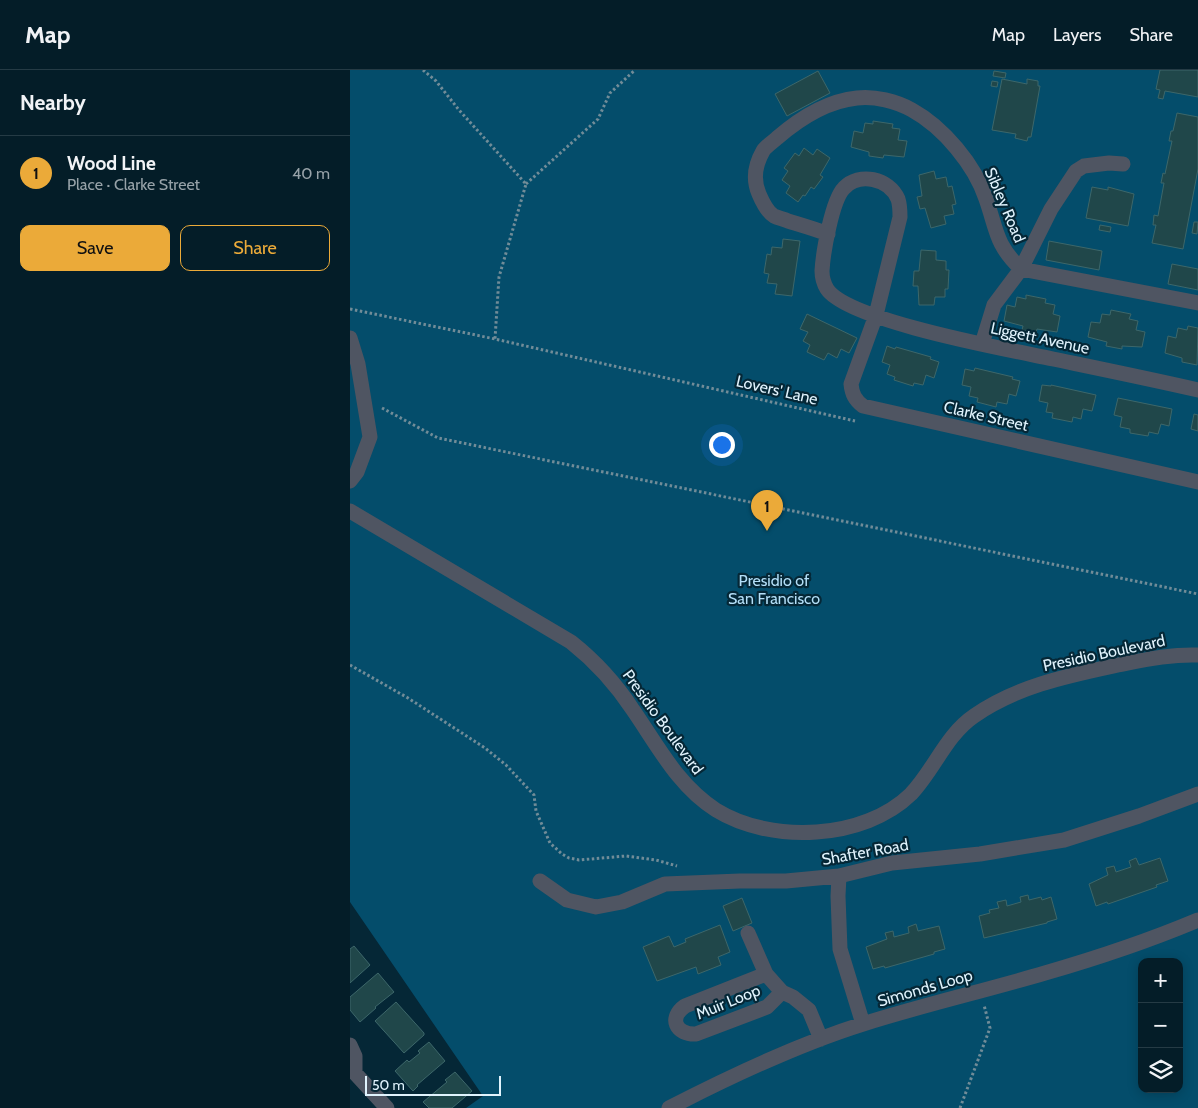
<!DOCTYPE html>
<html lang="en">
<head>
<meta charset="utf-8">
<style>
	:root { --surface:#041d28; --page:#122a34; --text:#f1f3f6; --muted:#97a2a8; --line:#253b45; --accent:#ebaa39 }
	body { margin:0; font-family:Cabin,sans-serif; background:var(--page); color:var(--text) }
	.controls { position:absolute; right:15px; bottom:15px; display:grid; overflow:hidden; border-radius:10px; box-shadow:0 2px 12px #0003 }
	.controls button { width:45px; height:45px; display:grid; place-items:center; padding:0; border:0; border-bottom:1px solid var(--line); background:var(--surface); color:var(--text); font:25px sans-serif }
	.scale { position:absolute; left:15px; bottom:12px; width:136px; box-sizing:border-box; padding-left:5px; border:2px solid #e0f3fd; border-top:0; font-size:14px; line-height:18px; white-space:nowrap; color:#e0f3fd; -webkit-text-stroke:4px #052736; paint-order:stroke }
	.you { position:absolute; left:371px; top:374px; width:18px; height:18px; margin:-12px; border:4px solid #fff; border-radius:50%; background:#1a73e8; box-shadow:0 0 0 8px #1a73e833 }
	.badge { display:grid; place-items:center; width:32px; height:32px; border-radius:50%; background:var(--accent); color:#111; font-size:16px; font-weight:700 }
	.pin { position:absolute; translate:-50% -41px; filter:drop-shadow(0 1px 2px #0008) }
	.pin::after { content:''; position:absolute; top:26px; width:18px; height:15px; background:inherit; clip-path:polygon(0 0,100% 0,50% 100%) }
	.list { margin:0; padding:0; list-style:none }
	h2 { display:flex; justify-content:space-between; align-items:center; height:65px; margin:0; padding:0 20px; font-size:21px }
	h2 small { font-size:16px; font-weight:400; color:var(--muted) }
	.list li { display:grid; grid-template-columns:32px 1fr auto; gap:15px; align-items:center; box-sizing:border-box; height:75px; padding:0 20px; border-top:1px solid var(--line) }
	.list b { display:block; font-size:19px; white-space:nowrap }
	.list p { margin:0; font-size:16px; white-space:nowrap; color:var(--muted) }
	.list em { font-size:16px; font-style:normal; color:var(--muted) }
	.actions { display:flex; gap:10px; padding:15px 20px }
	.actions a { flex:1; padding:11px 0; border:1px solid var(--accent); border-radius:10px; text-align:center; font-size:18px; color:var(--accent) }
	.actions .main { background:var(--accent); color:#111 }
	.icon { flex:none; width:28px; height:28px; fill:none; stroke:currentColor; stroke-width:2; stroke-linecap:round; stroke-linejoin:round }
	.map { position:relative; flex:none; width:848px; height:1038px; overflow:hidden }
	header { display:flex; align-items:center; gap:30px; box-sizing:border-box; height:70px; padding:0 25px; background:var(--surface); border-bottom:1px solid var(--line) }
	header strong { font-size:24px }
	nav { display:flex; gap:28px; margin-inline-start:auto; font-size:18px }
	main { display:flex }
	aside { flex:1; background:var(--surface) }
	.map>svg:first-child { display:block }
	.green { fill:#044d6b; fill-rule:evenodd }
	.building { fill:#20474a; stroke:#3d676a }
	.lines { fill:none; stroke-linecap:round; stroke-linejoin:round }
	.path { stroke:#718c98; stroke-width:3; stroke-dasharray:2.5 2.5; stroke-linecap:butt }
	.minor { stroke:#4f5562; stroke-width:15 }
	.labels { text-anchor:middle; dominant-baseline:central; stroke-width:4.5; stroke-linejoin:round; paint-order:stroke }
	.street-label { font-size:16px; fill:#e0f3fd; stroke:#052736 }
	.park-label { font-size:16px; fill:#b3dff8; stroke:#052736 }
</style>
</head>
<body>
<header>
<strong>Map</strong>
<nav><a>Map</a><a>Layers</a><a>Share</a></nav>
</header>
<main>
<aside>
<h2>Nearby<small></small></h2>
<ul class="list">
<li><span class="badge">1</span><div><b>Wood Line</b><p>Place · Clarke Street</p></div><em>40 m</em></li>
</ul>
<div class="actions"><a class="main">Save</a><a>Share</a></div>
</aside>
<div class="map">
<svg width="848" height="1038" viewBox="0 0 848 1038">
	<rect width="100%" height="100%" fill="#052736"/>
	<path class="green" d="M0,0H848V1038H116L133,1026L0,832ZM792,892H829V1019H792Z"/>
	<path class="building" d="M810,0H848V27L815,21L813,29L808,28L810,20L806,19Z
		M468,1L480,23L437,46L425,24Z
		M644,1L656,3L655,8L643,6Z
		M652,9L677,14V9L688,11V16H690L681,67H678L677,71L665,68L666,64L642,60Z
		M642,11L648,12L647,17L641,16Z
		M827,43L848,47V99L833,179L802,173L806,155H803L804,145L808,146L814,113H811L813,103L815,104L822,71H819L821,61H823Z
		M523,51L543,54L542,58L550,59L548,70L557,71L554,87L534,85L533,88L519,86V82L501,77L504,61L513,63L515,53L523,54Z
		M454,78L463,85L467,79L480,88L470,105L473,107L464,119L461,117L455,126L453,125L448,132L436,123L440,116L432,110L438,101L434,98L445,83L449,86Z
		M584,101L586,109L596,107L598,117L602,116L606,134L602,135L604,144L594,146L596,154L581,158L575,138L570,139L567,127L572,126L569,105Z
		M742,117L758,120V117L784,124L778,156L736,148Z
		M844,152H848L847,164L842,163Z
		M750,155L761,157L760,162L749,160Z
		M433,169L450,171L442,226L425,224L427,214L417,213L419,204L414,203L417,184L421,185L422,177L432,178Z
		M699,171L752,181L749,200L696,190Z
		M571,180L586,181V190L596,191V200H599L598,219H595V227H585L584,235H569L568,216H563L564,201H569Z
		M822,194L848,199V220L818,214Z
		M676,225L696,229L695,233L705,235L703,244L710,246L707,262L687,259L686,263L672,260L673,256L654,251L657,235L665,237L667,227L676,229Z
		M761,240L781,244L779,249L788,251L786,260L795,262L792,277L772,276V279L756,276L757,272L738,267L741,252L750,253L752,244L760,245Z
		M457,244L507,268L499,283L491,279L487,288L478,283L474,290L457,282L460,275L453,271L458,262L450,259Z
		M838,256L848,258L847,295L832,292V288L815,283L818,266L826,268L828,258L837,260Z
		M537,276L545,279L546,277L581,287L580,289L589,292L584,308L576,305L573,315L564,313L563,316L544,310L545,307L537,304L540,295L532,292Z
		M625,298L663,307L662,309L670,311L666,326L659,324L657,334L647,332L646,337L627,332L628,328L619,326L621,317L612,315L615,299L624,301Z
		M692,315L701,316V315L746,325L742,341L733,339L731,349L723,347L722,352L702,348L703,343L696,342L698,333L689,331Z
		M768,328L822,339L819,356L811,354L808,364L799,362L798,366L780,363V359L770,357L772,347L764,345Z
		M844,344L848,345V361L841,359Z
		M786,788L789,795L810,788L818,811L806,815L807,817L758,834L757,832L746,836L739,814L758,805L756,798L764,796L766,802L781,797L779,791Z
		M678,825L679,830L691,827L692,830L701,827L707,849L697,852V853L634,868L629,846L640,843L639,840L649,838L647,832L656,830L657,836L671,832L670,827Z
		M392,828L402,853L383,861L373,836Z
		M566,854L568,861L589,856L595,879L584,882V884L535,898L534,896L523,899L516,877L537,869L535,863L543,861L544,867L559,863L558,857Z
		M370,855L380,882L368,887L371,895L348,904L346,897L307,911L293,877L319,866L324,877L336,872L335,869Z
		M4,876L20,895L0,913V879Z
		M28,903L44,922L25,937L26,938L10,952L0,940V927Z
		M46,932L74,963V965L54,983L25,951Z
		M79,972L95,991L67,1015L68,1016L63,1021L45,1001L57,990L59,992L70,983L68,981Z
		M105,1002L122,1021L102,1038H79L73,1032L97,1012L95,1010Z"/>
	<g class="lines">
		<path class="path" d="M73,0L86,11L109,40L176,114L149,207L145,269
			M176,114L248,49L260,23L285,0
			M0,239L145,269L505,351
			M32,338L88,368L848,524
			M0,595L58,628L135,678L156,695L184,725L186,741L200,773L212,784L219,788L229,790L276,786L306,790L327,796
			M610,1038L640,958L634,935"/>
		<path class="minor" d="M478,164C465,159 451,155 438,151C434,149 428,148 424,146C417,142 412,131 409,124C403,110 405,95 413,81C416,76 423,72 427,68C449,49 477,31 507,28C525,26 546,31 562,40C593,57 625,95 636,129C647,160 645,174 671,199L848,233
			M0,268L8,294L20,367L7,402L0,411
			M632,274L644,235L671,199L701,139L726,101L734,96L759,93L773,94
			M848,320C800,309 751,299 703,289C661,280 498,251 477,219C474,214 472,207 472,201C473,183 482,130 494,118C509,102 539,108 548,129C550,135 550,141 550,147L526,245L501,314C502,324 505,330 513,336L848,412
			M0,441L221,572C245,591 266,614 283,640C308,676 328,716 366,740C421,774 514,770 561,724C584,700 596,665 624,646C667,616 717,606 768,595C794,590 821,584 848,585
			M489,806L488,826L490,879L513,954
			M190,811L217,830L246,837L272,832L315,814L390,811H436L489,806L542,793L630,784L714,770L789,746L848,724
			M398,863L416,904L432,922L443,927L459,940L471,969
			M416,904L335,936C318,948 326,965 346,964L417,937L432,922
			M0,975L5,986V1003
			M5,1003L37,1038
			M319,1038C381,1006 446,975 513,954C573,935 634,921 695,903C747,888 798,871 848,850"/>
	</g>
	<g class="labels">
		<g class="street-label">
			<text transform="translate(655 135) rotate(67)">Sibley Road</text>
			<text transform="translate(690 268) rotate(12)">Liggett Avenue</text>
			<text transform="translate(427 320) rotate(13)">Lovers' Lane</text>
			<text transform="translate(636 346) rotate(13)">Clarke Street</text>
			<text transform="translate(754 583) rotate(-12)">Presidio Boulevard</text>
			<text transform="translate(313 652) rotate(54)">Presidio Boulevard</text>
			<text transform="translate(515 782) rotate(-10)">Shafter Road</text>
			<text transform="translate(575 918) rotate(-16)">Simonds Loop</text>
			<text transform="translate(378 932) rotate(-22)">Muir Loop</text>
		</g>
		<g class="park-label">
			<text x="424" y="510">Presidio of<tspan x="424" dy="18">San Francisco</tspan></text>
		</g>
	</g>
</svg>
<div class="controls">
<button>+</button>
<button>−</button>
<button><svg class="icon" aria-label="layers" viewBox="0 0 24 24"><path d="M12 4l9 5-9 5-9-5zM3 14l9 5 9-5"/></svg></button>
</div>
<div class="scale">50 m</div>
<div class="you"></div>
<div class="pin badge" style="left:417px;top:461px">1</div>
</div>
</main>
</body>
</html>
